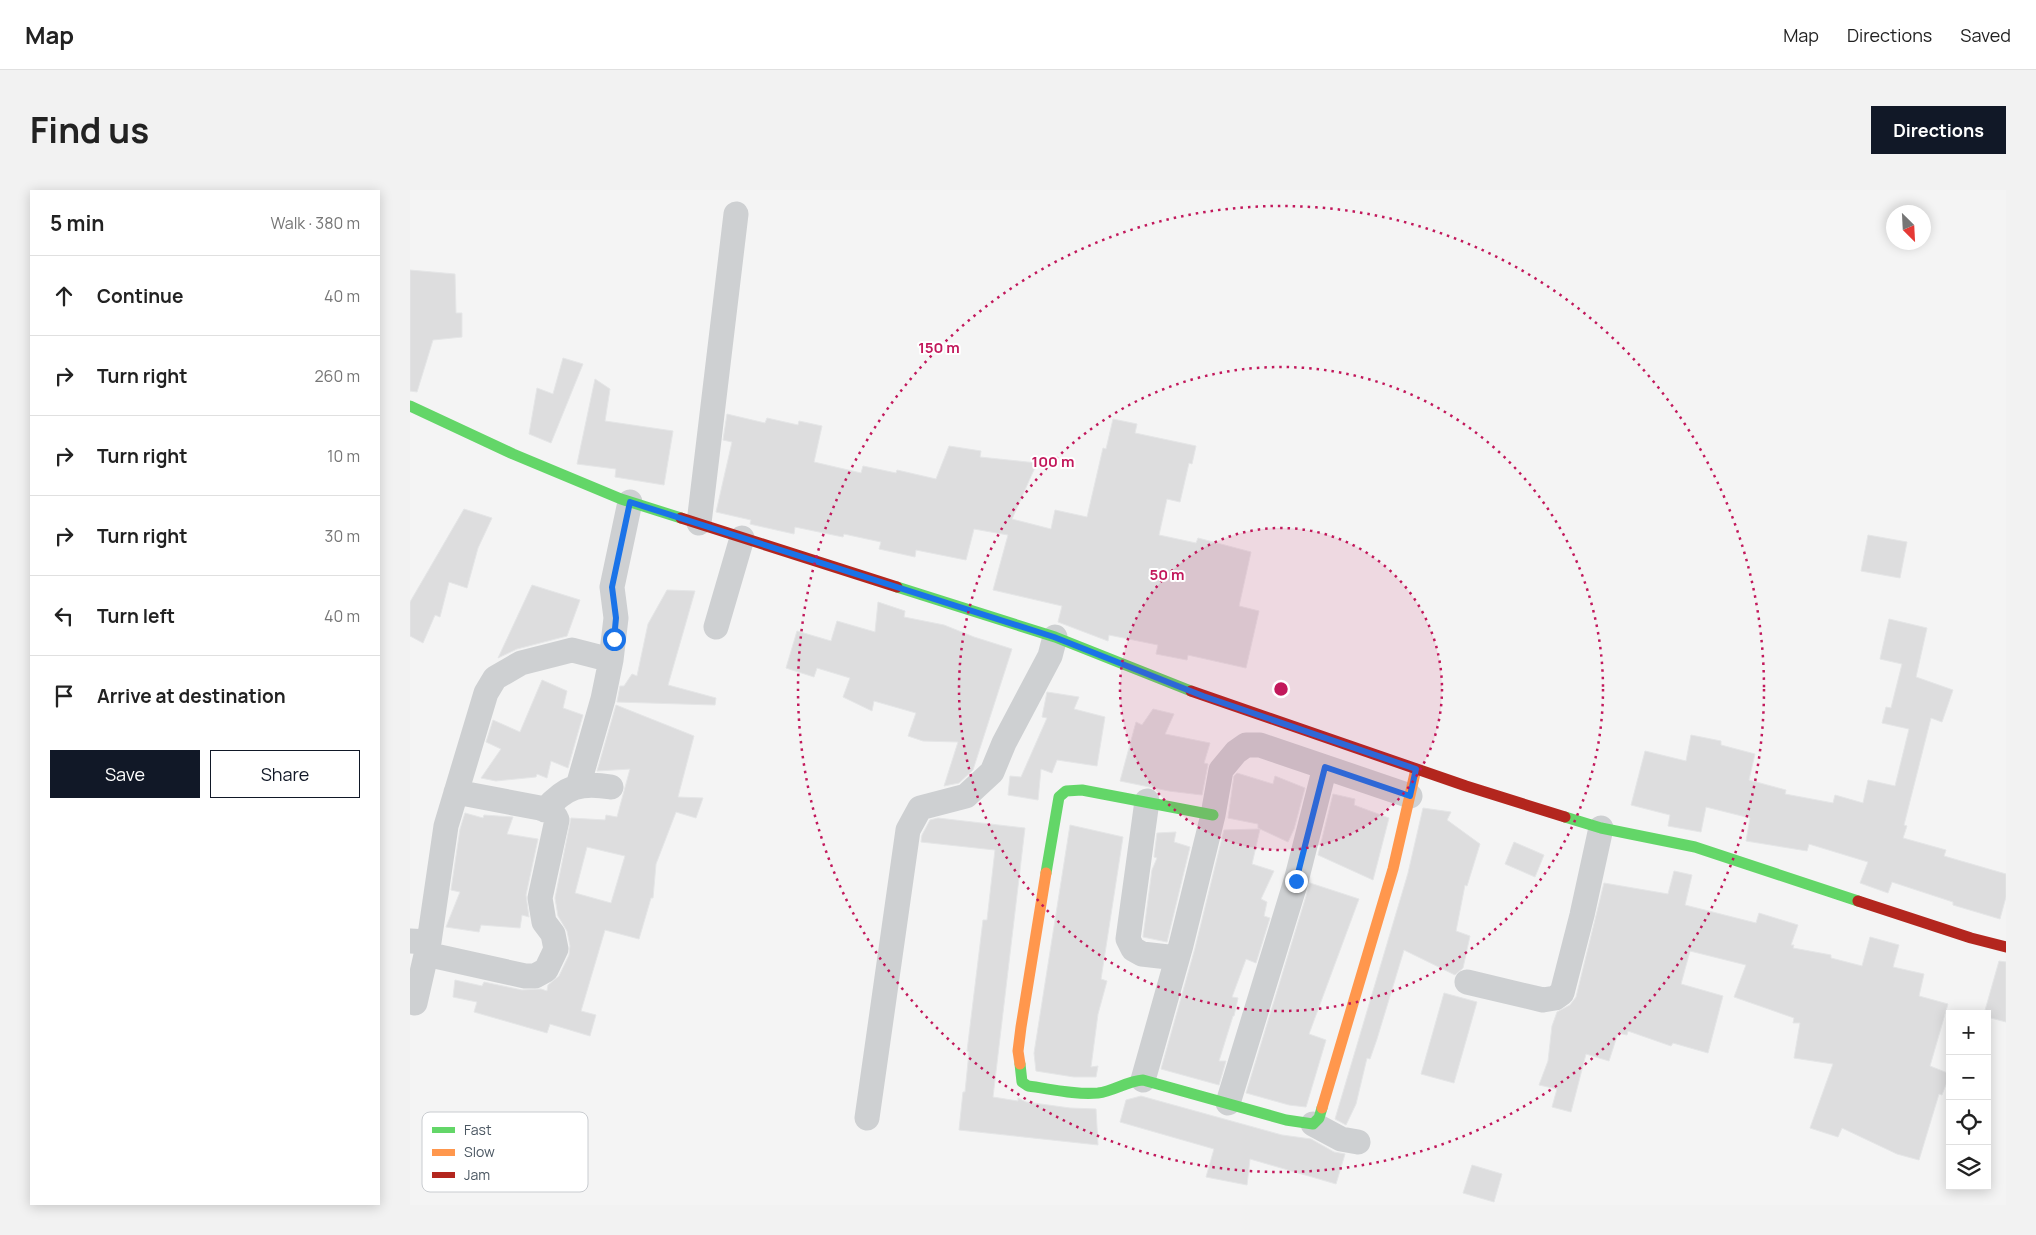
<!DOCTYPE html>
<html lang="en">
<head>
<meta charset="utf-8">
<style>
	:root { --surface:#fff; --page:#f2f2f2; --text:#222; --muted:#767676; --line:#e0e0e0; --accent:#111827 }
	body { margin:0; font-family:Manrope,sans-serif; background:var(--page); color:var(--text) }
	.controls { position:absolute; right:15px; bottom:15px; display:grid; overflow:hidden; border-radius:0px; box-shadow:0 2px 12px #0003 }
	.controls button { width:45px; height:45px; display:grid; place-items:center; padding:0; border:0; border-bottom:1px solid var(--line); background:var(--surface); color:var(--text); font:25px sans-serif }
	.compass { position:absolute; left:1476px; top:15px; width:45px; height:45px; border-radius:50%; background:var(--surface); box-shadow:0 2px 12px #0003; rotate:156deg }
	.stop { position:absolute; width:15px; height:15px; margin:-11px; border:4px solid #1a73e8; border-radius:50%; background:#fff }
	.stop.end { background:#1a73e8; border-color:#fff; box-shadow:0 1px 5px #0008 }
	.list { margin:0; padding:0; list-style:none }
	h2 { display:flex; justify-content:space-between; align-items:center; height:65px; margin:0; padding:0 20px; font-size:21px }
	h2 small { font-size:16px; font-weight:400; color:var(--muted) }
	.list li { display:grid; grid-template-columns:32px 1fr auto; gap:15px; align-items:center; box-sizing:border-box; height:80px; padding:0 20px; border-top:1px solid var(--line) }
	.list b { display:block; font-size:19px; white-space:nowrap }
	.list em { font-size:16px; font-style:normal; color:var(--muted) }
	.actions { display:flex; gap:10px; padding:15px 20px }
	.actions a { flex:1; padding:11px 0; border:1px solid var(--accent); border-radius:0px; text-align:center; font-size:18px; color:var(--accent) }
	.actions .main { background:var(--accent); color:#fff }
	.icon { flex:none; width:28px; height:28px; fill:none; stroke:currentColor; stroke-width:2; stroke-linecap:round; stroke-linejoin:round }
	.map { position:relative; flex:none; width:1596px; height:1015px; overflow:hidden; border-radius:0px }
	header { display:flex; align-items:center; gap:30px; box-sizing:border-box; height:70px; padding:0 25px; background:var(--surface); border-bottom:1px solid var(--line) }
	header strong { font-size:24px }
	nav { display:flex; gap:28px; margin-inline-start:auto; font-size:18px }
	.intro { display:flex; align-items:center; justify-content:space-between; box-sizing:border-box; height:120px; padding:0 30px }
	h1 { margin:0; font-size:35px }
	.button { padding:12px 22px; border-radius:0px; background:var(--accent); color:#fff; font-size:18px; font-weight:700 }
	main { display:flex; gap:30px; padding:0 30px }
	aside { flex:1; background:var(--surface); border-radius:0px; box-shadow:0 2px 12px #0003 }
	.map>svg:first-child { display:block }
	.building { fill:#ddddde; stroke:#e5e6e7; fill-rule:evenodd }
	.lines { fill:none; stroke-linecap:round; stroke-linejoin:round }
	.street { stroke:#ced0d2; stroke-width:25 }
	.fast { stroke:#63d668; stroke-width:11 }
	.slow { stroke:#ff974d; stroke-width:11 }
	.jam { stroke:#b3261e; stroke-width:11 }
	.route { stroke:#1a73e8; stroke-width:6 }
	.ring { fill:none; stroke:#c2185b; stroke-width:2.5; stroke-dasharray:2.5 5 }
	.key { fill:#fff; stroke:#c9ccd0; stroke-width:1 }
	.key-label { font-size:14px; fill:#4a5661 }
	.centre { fill:#c2185b; stroke:#fff; stroke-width:2.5 }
	.ring-label { font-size:15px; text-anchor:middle; font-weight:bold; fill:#c2185b; stroke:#fff; stroke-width:4; stroke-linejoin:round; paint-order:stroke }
</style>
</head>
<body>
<header>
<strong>Map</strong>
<nav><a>Map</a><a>Directions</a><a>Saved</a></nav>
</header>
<div class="intro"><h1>Find us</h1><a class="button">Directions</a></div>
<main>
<aside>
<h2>5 min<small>Walk · 380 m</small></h2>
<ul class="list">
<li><svg class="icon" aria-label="ahead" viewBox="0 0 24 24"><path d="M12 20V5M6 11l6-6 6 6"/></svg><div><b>Continue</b></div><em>40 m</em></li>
<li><svg class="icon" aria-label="right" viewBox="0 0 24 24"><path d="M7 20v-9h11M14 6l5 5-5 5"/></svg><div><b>Turn right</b></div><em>260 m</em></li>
<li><svg class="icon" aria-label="right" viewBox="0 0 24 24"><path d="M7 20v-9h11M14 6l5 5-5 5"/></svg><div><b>Turn right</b></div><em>10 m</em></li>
<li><svg class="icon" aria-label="right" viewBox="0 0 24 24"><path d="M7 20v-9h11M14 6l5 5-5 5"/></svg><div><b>Turn right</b></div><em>30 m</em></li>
<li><svg class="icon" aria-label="left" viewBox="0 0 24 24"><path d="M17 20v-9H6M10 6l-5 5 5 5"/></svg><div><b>Turn left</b></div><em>40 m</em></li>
<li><svg class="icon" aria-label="arrive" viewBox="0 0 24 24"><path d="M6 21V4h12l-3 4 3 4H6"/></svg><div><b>Arrive at destination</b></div></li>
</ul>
<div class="actions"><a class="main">Save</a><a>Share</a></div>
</aside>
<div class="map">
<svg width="1596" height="1015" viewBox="0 0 1596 1015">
	<rect width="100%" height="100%" fill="#f4f4f4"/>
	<path class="building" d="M0,80L45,84L46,123H52V147L23,150L7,202L0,201Z
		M153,168L173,174L141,253L119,244L127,198L143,204Z
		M185,189L200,199L195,231L263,241L254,295L205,287L206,279L167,274Z
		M317,224L355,233L357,228L388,235L389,231L412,236L404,272L451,283L453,276L486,283L487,280L526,289L539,256L571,261L570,267L627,273L602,329L641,339L645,320L677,327L693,258L696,259L703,229L727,234L725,243L786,256L782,274L779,273L770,312L757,309L749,345L786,353L788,348L841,362L829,416L849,421L836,478L778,465L777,470L746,464L748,455L699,445L698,451L648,432L652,416L583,400L598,345L564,339L556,370L506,360L505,367L469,359L471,352L434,344L433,347L385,337L384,344L344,335L340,334L341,330L306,322L322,252L313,250Z
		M54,319L82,328L68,358L57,398L39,392L30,427L25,425L13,453L0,446V412Z
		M1458,345L1497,352L1490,388L1451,381Z
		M122,395L170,410L157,446L107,459L88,468Z
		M257,400L285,401L258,495L306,508L305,515L207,512L210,496H214L222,484L227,486L238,434Z
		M468,412L495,421L494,427L534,435L564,447L602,459L563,580L549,593L534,596L548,552L513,551L498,546L506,523L464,511L462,521L433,507L440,488L407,478L404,487L376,478L387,441L421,451L427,431L465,442Z
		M1479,429L1517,438L1506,487L1543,500L1532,532L1521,528L1494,635L1497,636L1493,648L1536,660L1534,666L1596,684V707L1590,729L1543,715V712L1482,692L1478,703L1450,693L1458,672L1399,654L1397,661L1336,651L1340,628L1296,617L1291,642L1258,636L1260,625L1221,615L1235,561L1276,571L1281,545L1311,551V555L1345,564L1339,590L1376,600L1375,604L1423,613L1425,605L1453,613L1458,590L1485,596L1499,539L1472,533L1476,517L1481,518L1492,474L1470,469Z
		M132,490L157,501L153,518L173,525L158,578L141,571L137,588L127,584L126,587L86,591L71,588L91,559L76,552L83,530L110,542Z
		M637,502L669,507L664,519L695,527L687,576L647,570L642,583L631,579L628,610L598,605L600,586L611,587L637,528L632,527Z
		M206,515L284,546L268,607L293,608L286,628L266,622L246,674L243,708H241L229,749L195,740L171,821L186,825L180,846L140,834L137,843L64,822L67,812L43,807L45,790L72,796L74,792L112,800L131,799L137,801L138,795L149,786L159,765L160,756L157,741L148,726L145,708L161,628L195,630L196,625L207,627L220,579L187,581ZM177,657L215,666L201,713L165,703Z
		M743,519L764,524L755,544L800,553L794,573L798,574L792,605L759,601L710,591L726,532L732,535Z
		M827,583L863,594L865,586L895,598L884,639L878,652L848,638V634L818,628L824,586Z
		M923,604L945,609L944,615L979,628L963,690L908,665Z
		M1013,618L1041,622L1037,630L1070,654L1057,696L1055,695L1046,741L1060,746L1053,778L1045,785L994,760L967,849L960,869L957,868L946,914L936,935L925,929L998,683Z
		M55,623L73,628L74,625L103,627L97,644L128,649L116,705L119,727L112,725L110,738L71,735L69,742L36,737L50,702L41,700L50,639Z
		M528,628L615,638L583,907L608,911V908L616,912L660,918L686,919L688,955L549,940L553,902H555L559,862L557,861L573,730H577L585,660L511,652L512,645L520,630Z
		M660,635L713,647L691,789L697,791L688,824L681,877L688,876L686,887H664L626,881L624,863Z
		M850,639L842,674L864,681L851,709L857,712L854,726L860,728L846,773L836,769L822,807L828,808L824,826H823L809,871H816L809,895L751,879L785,758L814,640Z
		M766,642L764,652L780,657L757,752L733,747L742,680L747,668L744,667L747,643Z
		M1104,652L1134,665L1125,687L1095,674Z
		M1264,681L1282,685L1275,715L1346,733L1349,723L1388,735L1381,755H1384L1383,758L1421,765V768L1452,776L1460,747L1489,755L1483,777L1514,784L1509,806L1538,814L1520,876L1540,884L1532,905L1529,904L1509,970L1487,964L1432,938L1428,947L1400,938L1423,874L1384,868L1390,833H1383L1384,828L1324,807L1336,775L1280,761L1271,794L1313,806L1298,863L1263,853L1261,856L1218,841L1217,845L1208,843L1199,871L1176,864L1161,922L1142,917L1147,899L1129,895L1138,871L1142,836L1147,822L1160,815L1166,807L1194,693L1258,704Z
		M900,693L949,709L899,844L916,850L896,917L879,915L836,903Z
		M1589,771L1596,772V832L1577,827V824H1574Z
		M1034,803L1067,812L1044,893L1011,884Z
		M731,906L872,945L901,949L924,962L935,964L926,994L840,969L837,995L796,987L804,959L710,932L716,910Z
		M1062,975L1092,984L1084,1012L1053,1003Z"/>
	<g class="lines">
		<path class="street" d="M289,333L326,24
			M306,437L332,348
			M168,596L193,509L201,470
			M737,611L718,749L723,759L732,764L767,768
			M135,620C156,596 171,592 201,597
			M0,751L19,752L36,636L76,503L85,488L111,473L162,460L201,470L206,428L202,397L220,312
			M16,764L115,786H125L136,780L146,759L143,744L134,732L130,708L147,630C144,622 138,620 130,618L46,602
			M1057,792L1133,810L1145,808L1152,803L1172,725L1191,638
			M5,813L19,752
			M733,890L771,755L803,625L811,580L826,562L836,555H850L1000,606
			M818,913L886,691L915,577
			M457,928L498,640L510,618L556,606L582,582L594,553L640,466L645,447
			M903,934L931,949L948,952"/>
		<path class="fast" d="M0,216L103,264L211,309L271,328
			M487,397L645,447L781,501
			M1155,627L1191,638L1285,657L1448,711
			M636,683L649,607L656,601L672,600L803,625
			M610,874L612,892L618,896C641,899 665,905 688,903C704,901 717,891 733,890L876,930L903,934L909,928L912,918"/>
		<path class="slow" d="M610,874L608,861L611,837L636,683
			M912,918L983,679L1006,579"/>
		<path class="jam" d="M271,328L487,397
			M781,501L1056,596L1155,627
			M1448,711L1561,748L1596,757"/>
	</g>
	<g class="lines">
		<path class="route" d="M204,449L206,428L202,397L220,312L644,447L793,506L1006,579L1000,606L915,577L886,691"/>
	</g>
	<circle cx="871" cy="499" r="161" fill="#c2185b" fill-opacity=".12"/>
	<g class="ring">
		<circle cx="871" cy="499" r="161"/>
		<circle cx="871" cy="499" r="322"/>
		<circle cx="871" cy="499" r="483"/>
	</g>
	<rect x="12" y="922" width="166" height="80" rx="8" class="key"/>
	<rect x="22" y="937" width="23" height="6" fill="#63d668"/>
	<rect x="22" y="959" width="23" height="7" fill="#ff974d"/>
	<rect x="22" y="982" width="23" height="6" fill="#b3261e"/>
	<g class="key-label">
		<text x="54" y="945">Fast</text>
		<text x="54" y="967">Slow</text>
		<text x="54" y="990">Jam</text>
	</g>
	<circle cx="871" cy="499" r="8" class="centre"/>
	<g class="ring-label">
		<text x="529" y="163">150 m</text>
		<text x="643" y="277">100 m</text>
		<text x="757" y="390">50 m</text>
	</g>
</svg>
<div class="controls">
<button>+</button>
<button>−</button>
<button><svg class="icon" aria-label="locate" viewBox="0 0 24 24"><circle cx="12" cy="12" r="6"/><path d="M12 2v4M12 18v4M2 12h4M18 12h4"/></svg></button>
<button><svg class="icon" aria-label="layers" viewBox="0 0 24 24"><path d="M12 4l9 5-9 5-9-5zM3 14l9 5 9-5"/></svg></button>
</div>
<svg class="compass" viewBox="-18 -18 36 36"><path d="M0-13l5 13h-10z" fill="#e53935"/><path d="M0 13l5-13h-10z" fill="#767676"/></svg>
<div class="stop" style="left:204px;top:449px"></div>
<div class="stop end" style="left:886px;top:691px"></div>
</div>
</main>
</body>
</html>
